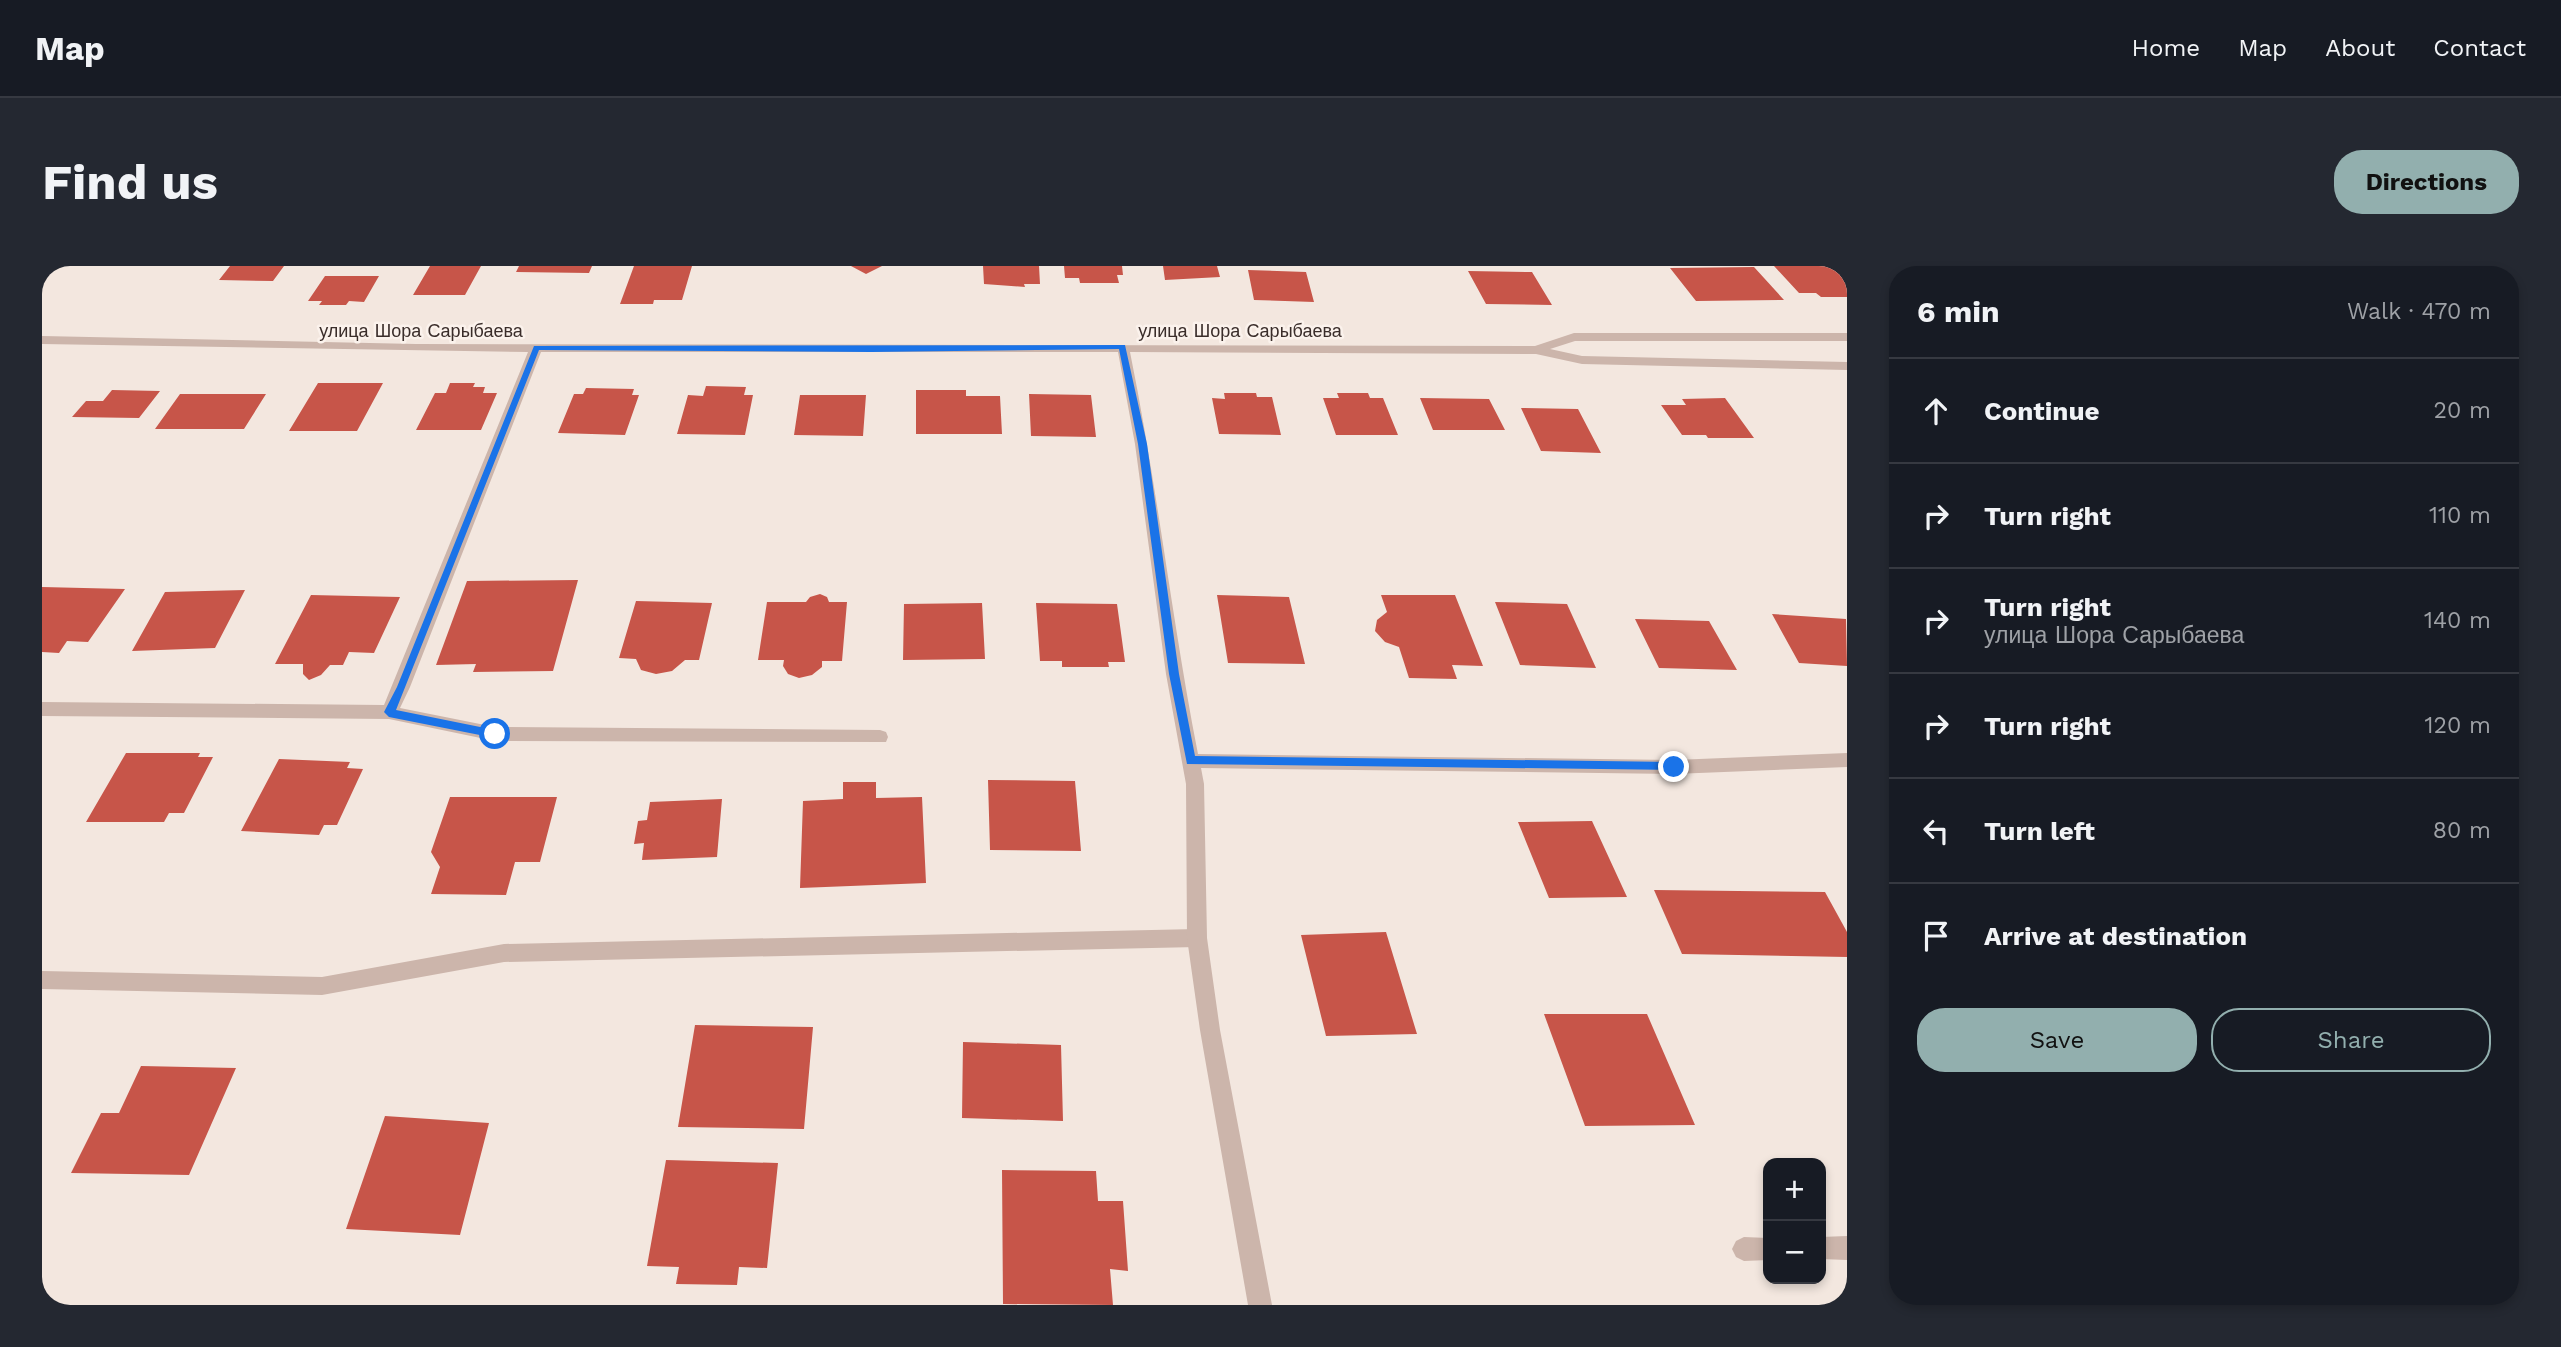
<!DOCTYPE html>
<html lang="en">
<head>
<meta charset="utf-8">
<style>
	:root { --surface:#171b24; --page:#242831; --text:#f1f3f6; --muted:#9ea1a6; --line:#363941; --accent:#92afae }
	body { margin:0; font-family:"Work Sans",sans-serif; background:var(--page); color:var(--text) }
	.controls { position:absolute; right:21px; bottom:21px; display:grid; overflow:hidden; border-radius:14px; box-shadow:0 4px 10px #0003 }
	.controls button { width:63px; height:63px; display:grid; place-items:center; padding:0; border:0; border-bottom:2px solid var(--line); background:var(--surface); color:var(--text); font:35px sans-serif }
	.stop { position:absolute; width:21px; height:21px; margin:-16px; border:5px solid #1a73e8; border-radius:50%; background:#fff }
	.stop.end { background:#1a73e8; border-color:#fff; box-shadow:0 2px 7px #0008 }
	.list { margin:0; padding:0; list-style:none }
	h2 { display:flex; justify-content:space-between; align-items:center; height:91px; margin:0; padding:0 28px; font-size:30px }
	h2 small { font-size:23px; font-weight:400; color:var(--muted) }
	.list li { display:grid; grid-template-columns:46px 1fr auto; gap:21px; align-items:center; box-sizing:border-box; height:105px; padding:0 28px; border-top:2px solid var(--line) }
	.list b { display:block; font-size:26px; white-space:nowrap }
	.list p { margin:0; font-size:23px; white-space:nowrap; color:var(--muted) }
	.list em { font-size:23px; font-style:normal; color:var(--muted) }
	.actions { display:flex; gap:14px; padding:21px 28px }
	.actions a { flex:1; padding:16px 0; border:2px solid var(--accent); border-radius:28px; text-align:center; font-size:24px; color:var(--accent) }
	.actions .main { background:var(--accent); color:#111 }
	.icon { flex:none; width:38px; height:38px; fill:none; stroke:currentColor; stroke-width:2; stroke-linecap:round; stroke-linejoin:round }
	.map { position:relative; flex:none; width:1805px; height:1039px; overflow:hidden; border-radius:28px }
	header { display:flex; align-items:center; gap:42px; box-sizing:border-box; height:98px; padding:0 35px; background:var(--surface); border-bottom:2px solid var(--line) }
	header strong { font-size:33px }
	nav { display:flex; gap:38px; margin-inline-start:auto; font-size:24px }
	.intro { display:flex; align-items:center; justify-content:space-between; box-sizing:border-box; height:168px; padding:0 42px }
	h1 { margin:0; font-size:49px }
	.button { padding:18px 32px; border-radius:28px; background:var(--accent); color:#111; font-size:24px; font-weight:700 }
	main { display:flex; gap:42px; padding:0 42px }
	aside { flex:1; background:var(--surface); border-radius:28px; box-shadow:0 4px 10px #0003 }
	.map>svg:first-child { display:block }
	.building { fill:#c75549 }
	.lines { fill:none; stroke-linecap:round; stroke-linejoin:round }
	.service { fill:#ccb5ab; fill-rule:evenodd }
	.minor { fill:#ccb5ab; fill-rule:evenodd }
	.route { fill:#1a73e8 }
	.labels { text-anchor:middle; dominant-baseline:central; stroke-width:5; stroke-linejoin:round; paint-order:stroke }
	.far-street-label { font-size:18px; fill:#3a2d2a; stroke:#fbf2ec }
</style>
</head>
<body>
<header>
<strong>Map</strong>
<nav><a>Home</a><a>Map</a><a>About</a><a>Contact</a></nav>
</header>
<div class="intro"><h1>Find us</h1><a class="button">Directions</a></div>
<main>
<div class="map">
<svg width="1805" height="1039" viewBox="0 0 1805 1039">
	<rect width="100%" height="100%" fill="#f3e7df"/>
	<path class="building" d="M188,0H242L231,15L177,14Z
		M388,0H439L423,29H371Z
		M477,0H550L547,7L474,6Z
		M592,0H650L640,34H612L611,38H578Z
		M809,0H840L824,8Z
		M941,0H997L998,18H982L983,21L942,18Z
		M1022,0H1080L1081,9H1075L1077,17H1038L1037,12H1023Z
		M1121,0H1175L1178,11L1123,14Z
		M1732,0H1794L1805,11V31H1779L1774,27H1757Z
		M1712,1L1742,34L1654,35L1628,2Z
		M1206,4L1264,6L1272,36L1212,34Z
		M1426,5L1490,6L1510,39L1444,38Z
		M283,10H337L322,36L307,35L304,39H277L280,35H266Z
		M276,117H341L315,165H247Z
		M408,117H433L431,121H443L441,127H455L439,164H374L393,127H404Z
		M664,120L704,121L702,129H711L703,169L635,168L646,129L661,130Z
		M544,122L592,123L590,129H597L583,169L516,167L532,128H541Z
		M70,124L118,125L97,152L30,151L44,135H61Z
		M874,124H924V130H958L960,168H874Z
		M1182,127H1214L1215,131H1230L1239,169L1177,168L1170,132L1183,133Z
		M1295,127H1326L1328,132H1341L1356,169H1294L1281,132H1297Z
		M138,128H224L202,163H113Z
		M987,128L1049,129L1054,171L989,170Z
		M758,129H824L821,170L752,169Z
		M1378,132L1447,133L1463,164H1391Z
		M1683,132L1712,172H1666L1664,169H1640L1619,139H1644L1640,133Z
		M1479,142L1536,143L1559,187L1499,185Z
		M536,314L511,405L431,406L434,398L394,399L425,315Z
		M0,321L83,323L46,376L25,375L17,387L0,386Z
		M203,324L173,382L90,385L123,326Z
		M778,328L785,331L787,336H805L800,395H780V401L770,409L757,412L746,408L741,400L742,394H716L725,336H764L768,331Z
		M269,329L358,331L332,387L307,386L301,399H288L279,409L267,414L261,408V398H233Z
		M1175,329L1247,331L1263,398L1186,397Z
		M1339,329H1413L1441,400L1410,399L1415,413L1367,412L1357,381L1343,376L1333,365L1335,354L1345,346Z
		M594,335L670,337L657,394H643L630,405L614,408L599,404L594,393L577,392Z
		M1453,336L1525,338L1554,402L1478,399Z
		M940,337L943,393L861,394L862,338Z
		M994,337L1075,338L1083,396H1066L1067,401H1020V395H998Z
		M1730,348L1804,353L1805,400L1757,397Z
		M1593,353L1667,355L1695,404L1617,402Z
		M84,487H158L156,491H171L142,547H127L122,556H44Z
		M237,493L308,496L305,502L321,503L295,559H282L277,569L199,565Z
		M946,514L1033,515L1039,585L948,584Z
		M801,516H834V532L880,531L884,617L758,622L761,535L801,533Z
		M408,531H515L498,596H473L464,629L389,628L398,601L389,586Z
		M680,533L675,591L600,594L602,577L592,578L596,555L605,554L608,536Z
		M1550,555L1585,631L1507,632L1476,556Z
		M1612,624L1783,626L1805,666V691L1640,688Z
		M1344,666L1375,768L1284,770L1259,669Z
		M1502,748H1605L1653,859L1543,860Z
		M653,759L771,761L762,863L636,861Z
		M921,776L1019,779L1021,855L920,852Z
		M99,800L194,802L147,909L29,907L59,847H77Z
		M343,850L447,857L418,969L304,963Z
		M624,894L736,897L725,1002L697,1001L695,1019L634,1018L637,1001L605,1000Z
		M960,904L1054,905L1056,935H1081L1086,1005L1068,1003L1071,1039L961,1038Z"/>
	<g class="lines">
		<path class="service" d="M1155,663L1162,666L1165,672L1162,678L1155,681L462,696L280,729L0,723V705L280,711L462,678Z"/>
		<path class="minor" d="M1532,67H1805V75H1533L1508,83L1540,90L1805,96V104L1540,98L1494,88L1088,86C1115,219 1130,355 1156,488L1632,494L1805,487V501L1632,508L1159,502L1162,518L1165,672L1178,764L1230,1039H1206L1158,764L1145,672L1144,518L1124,408L1093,178L1076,86H499L368,421L358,442L453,461L838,464L844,466L846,471L844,476L453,475L347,453L0,450V436L342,439L486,86L0,78V70L374,78L1493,80Z
			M1805,970V994L1779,993V971Z
			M1702,971L1726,972V994L1702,995L1694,991L1690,983L1694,975Z"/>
	</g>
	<path class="route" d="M1083,79L1105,178L1137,408L1153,490L1632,496L1636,498V504L1145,498L1127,408L1096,178L1077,83L829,86L497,84L354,444L453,464L459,468L453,472L347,451L342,446L355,421L492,80Z"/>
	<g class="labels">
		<g class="far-street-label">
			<text x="379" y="64">улица Шора Сарыбаева</text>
			<text x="1198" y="64">улица Шора Сарыбаева</text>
		</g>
	</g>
</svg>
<div class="controls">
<button>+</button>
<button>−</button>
</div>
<div class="stop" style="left:453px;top:468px"></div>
<div class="stop end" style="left:1632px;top:501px"></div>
</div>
<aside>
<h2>6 min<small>Walk · 470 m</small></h2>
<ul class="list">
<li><svg class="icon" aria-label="ahead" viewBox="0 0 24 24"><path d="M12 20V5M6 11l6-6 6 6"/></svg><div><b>Continue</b></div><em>20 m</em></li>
<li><svg class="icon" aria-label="right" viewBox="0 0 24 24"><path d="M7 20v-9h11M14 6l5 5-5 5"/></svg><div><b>Turn right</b></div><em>110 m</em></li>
<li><svg class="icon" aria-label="right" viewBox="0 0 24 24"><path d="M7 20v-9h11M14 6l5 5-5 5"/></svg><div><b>Turn right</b><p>улица Шора Сарыбаева</p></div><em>140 m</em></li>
<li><svg class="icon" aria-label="right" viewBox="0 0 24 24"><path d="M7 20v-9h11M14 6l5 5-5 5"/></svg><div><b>Turn right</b></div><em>120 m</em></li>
<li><svg class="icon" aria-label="left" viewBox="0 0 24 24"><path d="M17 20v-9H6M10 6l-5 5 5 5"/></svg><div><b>Turn left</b></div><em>80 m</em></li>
<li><svg class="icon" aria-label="arrive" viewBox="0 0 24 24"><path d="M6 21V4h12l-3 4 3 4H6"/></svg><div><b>Arrive at destination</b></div></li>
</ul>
<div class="actions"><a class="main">Save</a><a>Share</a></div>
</aside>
</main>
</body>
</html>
